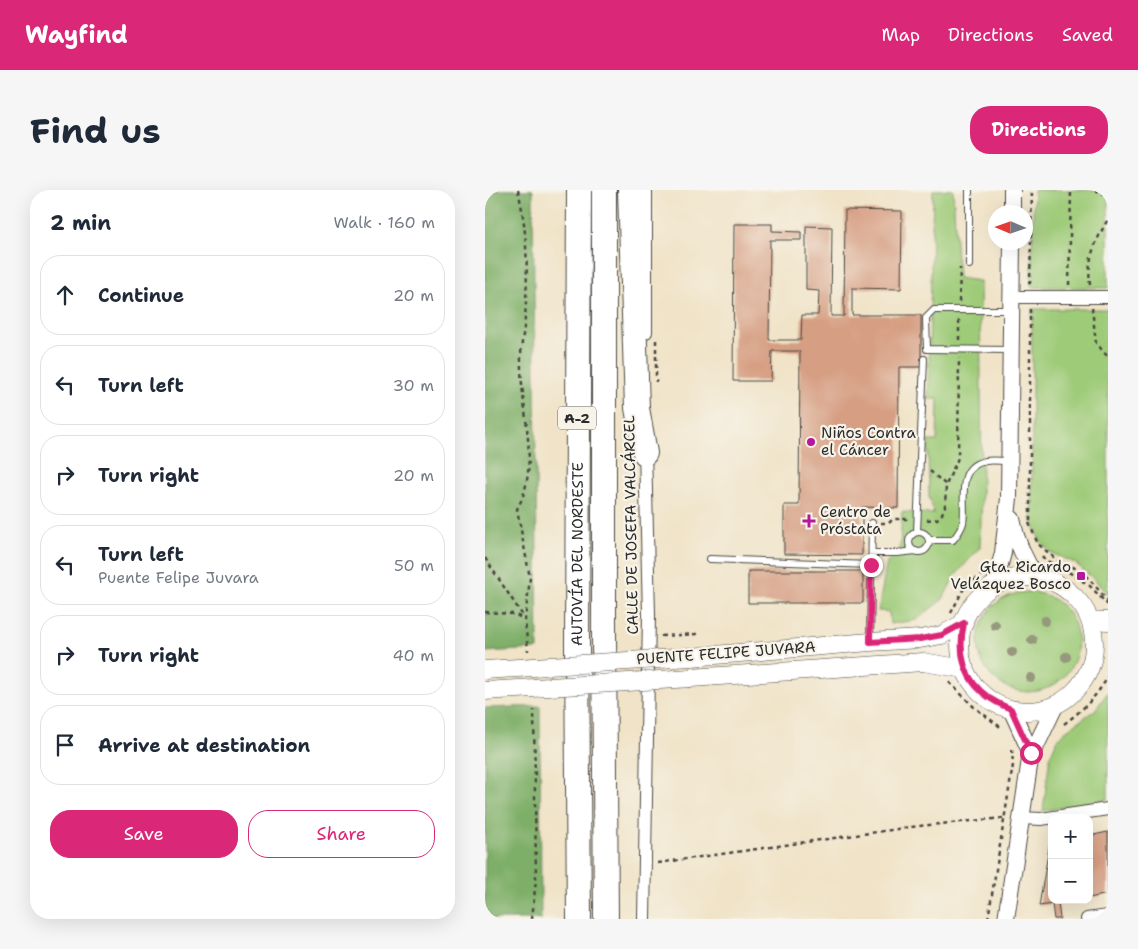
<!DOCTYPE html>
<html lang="en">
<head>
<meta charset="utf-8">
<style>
	:root { --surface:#fff; --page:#f6f6f7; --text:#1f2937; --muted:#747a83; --line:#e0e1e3; --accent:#db2777 }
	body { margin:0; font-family:"Shantell Sans",sans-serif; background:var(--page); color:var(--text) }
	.controls { position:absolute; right:15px; bottom:15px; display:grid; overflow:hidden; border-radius:10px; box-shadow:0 5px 20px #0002 }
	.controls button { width:45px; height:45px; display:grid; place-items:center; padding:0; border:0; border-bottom:1px solid var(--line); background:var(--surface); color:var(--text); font:25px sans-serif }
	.compass { position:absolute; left:503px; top:15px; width:45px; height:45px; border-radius:50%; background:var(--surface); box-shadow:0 5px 20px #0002; rotate:272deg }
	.stop { position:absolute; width:15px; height:15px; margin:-11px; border:4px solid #db2777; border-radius:50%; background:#fff }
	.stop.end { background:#db2777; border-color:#fff; box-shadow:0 1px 5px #0008 }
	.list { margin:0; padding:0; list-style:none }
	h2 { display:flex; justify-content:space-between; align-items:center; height:65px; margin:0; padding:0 20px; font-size:21px }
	h2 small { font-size:16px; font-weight:400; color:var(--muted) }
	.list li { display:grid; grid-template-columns:32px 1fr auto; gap:15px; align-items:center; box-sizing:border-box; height:80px; margin:0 10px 10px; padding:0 10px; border:1px solid var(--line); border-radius:20px }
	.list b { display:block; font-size:19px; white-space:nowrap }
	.list p { margin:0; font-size:16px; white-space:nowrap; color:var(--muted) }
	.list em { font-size:16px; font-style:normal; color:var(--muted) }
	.actions { display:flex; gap:10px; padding:15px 20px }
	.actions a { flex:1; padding:11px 0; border:1px solid var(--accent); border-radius:20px; text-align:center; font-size:18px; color:var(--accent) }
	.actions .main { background:var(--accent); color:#fff }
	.icon { flex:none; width:28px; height:28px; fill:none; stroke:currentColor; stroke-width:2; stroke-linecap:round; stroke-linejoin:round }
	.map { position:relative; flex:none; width:623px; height:729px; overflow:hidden; border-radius:20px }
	header { display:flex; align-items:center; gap:30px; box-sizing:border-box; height:70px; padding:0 25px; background:var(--accent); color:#fff }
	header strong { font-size:24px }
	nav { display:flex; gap:28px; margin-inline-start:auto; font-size:18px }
	.intro { display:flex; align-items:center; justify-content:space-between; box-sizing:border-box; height:120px; padding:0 30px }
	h1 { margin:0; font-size:35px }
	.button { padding:12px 22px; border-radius:20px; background:var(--accent); color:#fff; font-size:18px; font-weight:700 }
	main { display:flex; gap:30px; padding:0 30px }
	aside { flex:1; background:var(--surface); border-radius:20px; box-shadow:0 5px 20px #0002 }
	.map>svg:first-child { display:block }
	.green { fill:#9ecb78; stroke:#647b52 }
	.forest { fill:#7eaf68; stroke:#546d4a }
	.building { fill:#d69e82 }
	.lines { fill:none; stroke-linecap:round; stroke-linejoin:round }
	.service-casing { stroke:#494742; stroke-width:8 }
	.minor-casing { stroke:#494742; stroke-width:14 }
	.tertiary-casing { stroke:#494742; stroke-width:18 }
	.secondary-casing { stroke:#494742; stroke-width:19 }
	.motorway-casing { stroke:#494742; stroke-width:26 }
	.path { stroke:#494742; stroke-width:2.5; stroke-dasharray:4 4; stroke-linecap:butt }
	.service { stroke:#fff; stroke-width:6 }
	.minor { stroke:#fff; stroke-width:12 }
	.tertiary { stroke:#fff; stroke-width:16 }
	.secondary { stroke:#fff; stroke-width:18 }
	.motorway { stroke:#fff; stroke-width:24 }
	.secondary-bridge-casing { stroke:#494742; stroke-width:19; stroke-linecap:butt }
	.secondary-bridge { stroke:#fff; stroke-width:18 }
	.tree { fill:#97987e }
	.route { stroke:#db2777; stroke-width:6 }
	.poi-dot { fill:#b5179e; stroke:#f7f3e8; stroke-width:2 }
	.labels { text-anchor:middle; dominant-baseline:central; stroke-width:4.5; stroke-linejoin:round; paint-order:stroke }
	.shield { fill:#f7f3e8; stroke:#686764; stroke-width:1 }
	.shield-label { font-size:14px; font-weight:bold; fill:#2b2b2b }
	.poi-label { font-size:15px; fill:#2b2b2b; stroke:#f7f3e8; text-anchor:start }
	.street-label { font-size:15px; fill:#2b2b2b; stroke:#f7f3e8 }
</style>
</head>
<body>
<header>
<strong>Wayfind</strong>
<nav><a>Map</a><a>Directions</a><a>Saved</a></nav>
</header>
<div class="intro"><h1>Find us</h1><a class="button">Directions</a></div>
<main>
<aside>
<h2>2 min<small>Walk · 160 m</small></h2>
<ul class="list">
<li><svg class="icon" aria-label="ahead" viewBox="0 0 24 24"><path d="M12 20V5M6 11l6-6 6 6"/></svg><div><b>Continue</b></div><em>20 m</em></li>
<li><svg class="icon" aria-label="left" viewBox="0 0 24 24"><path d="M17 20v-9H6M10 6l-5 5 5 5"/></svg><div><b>Turn left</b></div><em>30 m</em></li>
<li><svg class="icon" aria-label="right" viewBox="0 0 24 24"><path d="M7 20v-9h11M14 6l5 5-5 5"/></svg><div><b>Turn right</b></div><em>20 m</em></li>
<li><svg class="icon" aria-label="left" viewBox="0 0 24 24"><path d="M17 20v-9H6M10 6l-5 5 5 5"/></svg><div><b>Turn left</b><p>Puente Felipe Juvara</p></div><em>50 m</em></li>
<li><svg class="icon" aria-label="right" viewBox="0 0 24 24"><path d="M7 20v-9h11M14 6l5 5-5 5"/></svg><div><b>Turn right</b></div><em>40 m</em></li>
<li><svg class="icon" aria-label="arrive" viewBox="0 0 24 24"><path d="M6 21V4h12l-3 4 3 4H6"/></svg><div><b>Arrive at destination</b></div></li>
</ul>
<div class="actions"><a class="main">Save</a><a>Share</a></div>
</aside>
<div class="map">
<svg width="623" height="729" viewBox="0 0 623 729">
	<rect width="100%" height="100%" fill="#f7f3e8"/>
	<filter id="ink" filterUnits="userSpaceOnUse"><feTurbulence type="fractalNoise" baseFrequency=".02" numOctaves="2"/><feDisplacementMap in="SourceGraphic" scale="10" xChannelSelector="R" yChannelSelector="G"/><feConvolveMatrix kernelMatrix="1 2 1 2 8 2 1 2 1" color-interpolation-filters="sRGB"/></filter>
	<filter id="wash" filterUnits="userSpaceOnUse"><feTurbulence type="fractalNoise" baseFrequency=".0096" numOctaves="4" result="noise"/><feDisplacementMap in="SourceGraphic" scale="20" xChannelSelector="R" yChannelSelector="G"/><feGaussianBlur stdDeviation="1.12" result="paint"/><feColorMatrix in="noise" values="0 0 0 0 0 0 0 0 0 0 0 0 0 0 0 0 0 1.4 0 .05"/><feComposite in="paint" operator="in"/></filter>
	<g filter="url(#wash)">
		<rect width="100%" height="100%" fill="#f0e3c7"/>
		<path class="green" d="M448,0H468L473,88L495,91L497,301L495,357L469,387L458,409L431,430L405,434L404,422L393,421L402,372L415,359L417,322L449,324L444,307L443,251H452L453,209H443Z
			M549,0H623V98L546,97Z
			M547,119H623V405L610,390L590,373L566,363L556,353L547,332Z
			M493 452a50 50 0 1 1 100 0a50 50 0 1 1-100 0Z
			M623,502V609L558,621L565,566L572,550L579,542L610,520Z"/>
		<path class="forest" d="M0,0H48L53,459L0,462Z
			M55,516L56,729H0V518Z"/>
		<g id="blocks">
			<path class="building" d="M360,20L417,21L416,99L367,98V125H436V177H414L413,318L377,317V365L299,364V315H314L315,161H287L286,191H248L249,34H287V41L316,42V50H285L284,150H316L317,125H333L334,101L321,100V36L347,37L346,126H359Z
				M263,381H378V413H263Z
				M623,642V704L604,708V646Z
				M565,652H567V710H583L573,713L575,729H569L567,714L554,716Z"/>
		</g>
	</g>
	<g filter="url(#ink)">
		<use href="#blocks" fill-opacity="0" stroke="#494742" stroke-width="1"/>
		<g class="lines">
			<g class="service-casing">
				<path id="service" d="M484,75V0
					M524,160L442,159L441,128L449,120H526
					M424 352a10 10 0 1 1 20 0a10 10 0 1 1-20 0Z
					M432,342L439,169
					M444,350H468C472,345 476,340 478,333C482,312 469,276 501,271C508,270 517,271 524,272
					M387,363H412L431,361
					M225,369L386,375
					M385,450L387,333"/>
			</g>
			<g class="minor-casing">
				<path id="minor" d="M527,107H623
					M161,142V0
					M536,628L556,629L623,619
					M159,729L164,425L160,259
					M602,729L623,726"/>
			</g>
			<g class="tertiary-casing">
				<path id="tertiary" d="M527,22V0
					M527,329C531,351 539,370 552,388
					M509,396L518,363L524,308L527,52
					M546,563L551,556L570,516
					M521,729L546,563L526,519"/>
			</g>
			<g class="secondary-casing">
				<path id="secondary" d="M475 454a67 67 0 1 1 134 0a67 67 0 1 1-134 0Z
					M605,430L623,431
					M206,467L385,452L435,449L457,445L479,433
					M206,488L438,472L480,479"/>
			</g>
			<g class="motorway-casing">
				<g id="motorway">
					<path d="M119,0V443L121,729"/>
					<path d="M145,0L152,218L160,263"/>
					<path id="s1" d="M94,729L92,456L94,0"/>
				</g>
			</g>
			<path class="path" d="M33,0C43,42 43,86 40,128C39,141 36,154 36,166C34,215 57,275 32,319L45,388L40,430L43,461
				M610,0L623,6
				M543,93H545L547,0
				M584,95L586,0
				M605,95C602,67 610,53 623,29
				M474,112L475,78
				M607,118L611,153L623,167
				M545,119V333
				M171,150V192
				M474,150V130
				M445,281L461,295
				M442,330L452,329L457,324L460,316L461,295L473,268L474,168
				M396,333H404L408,329H424
				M544,333L553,354L571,369L596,381L606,391L623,411
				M557,366L561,371L573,375L605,396L623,415
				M0,368L40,429
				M0,422L28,424L40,429
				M466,423L478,400L498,383
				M177,445V446L213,444
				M464,492L489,517L518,539
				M579,534C599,519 609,509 623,487
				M173,673L434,636L519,628
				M47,729L51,689L49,520
				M503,729L528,575L527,560"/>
			<use href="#service" class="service"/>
			<use href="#minor" class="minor"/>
			<use href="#tertiary" class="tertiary"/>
			<use href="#secondary" class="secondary"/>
			<use href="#motorway" class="motorway"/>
			<g class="secondary-bridge-casing">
				<path id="secondary-bridge" d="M0,480L206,467
					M0,501L206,488"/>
			</g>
			<use href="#secondary-bridge" class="secondary-bridge"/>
		</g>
		<g class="tree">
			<circle cx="560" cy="431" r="5"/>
			<circle cx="510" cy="435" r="5"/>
			<circle cx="547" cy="450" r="5"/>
			<circle cx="527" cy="462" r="5"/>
			<circle cx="581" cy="467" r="5"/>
			<circle cx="546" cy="488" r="5"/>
		</g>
	</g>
	<g class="lines" filter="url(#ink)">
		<path class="route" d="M386,375L385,452L435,449L457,445L479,433C470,475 486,504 526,519L546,563"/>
	</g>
	<g class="poi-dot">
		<circle cx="326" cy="252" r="5"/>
		<path d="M321.5 323.5h5v5h5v5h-5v5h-5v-5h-5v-5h5z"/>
		<rect x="591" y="381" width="10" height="10" rx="2.5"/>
	</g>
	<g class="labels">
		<rect class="shield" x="73" y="216.5" width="38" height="23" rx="4"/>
		<g class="shield-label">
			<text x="92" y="228">A-2</text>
		</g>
		<g class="poi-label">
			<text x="336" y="243">Niños Contra<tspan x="336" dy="17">el Cáncer</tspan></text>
			<text x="335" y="322">Centro de<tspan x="335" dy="17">Próstata</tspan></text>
			<text x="586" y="377" text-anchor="end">Gta. Ricardo<tspan x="586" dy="17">Velázquez Bosco</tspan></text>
		</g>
		<g class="street-label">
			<text transform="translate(146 335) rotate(-91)">CALLE DE JOSEFA VALCÁRCEL</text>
			<text stroke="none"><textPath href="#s1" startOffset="365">AUTOVÍA DEL NORDESTE</textPath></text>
			<text transform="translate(241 463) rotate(-4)">PUENTE FELIPE JUVARA</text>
		</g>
	</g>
</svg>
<div class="controls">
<button>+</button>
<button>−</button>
</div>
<svg class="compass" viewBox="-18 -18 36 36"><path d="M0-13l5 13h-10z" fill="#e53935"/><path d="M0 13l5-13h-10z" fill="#747a83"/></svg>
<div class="stop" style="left:546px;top:563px"></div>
<div class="stop end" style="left:386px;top:375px"></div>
</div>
</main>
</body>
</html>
